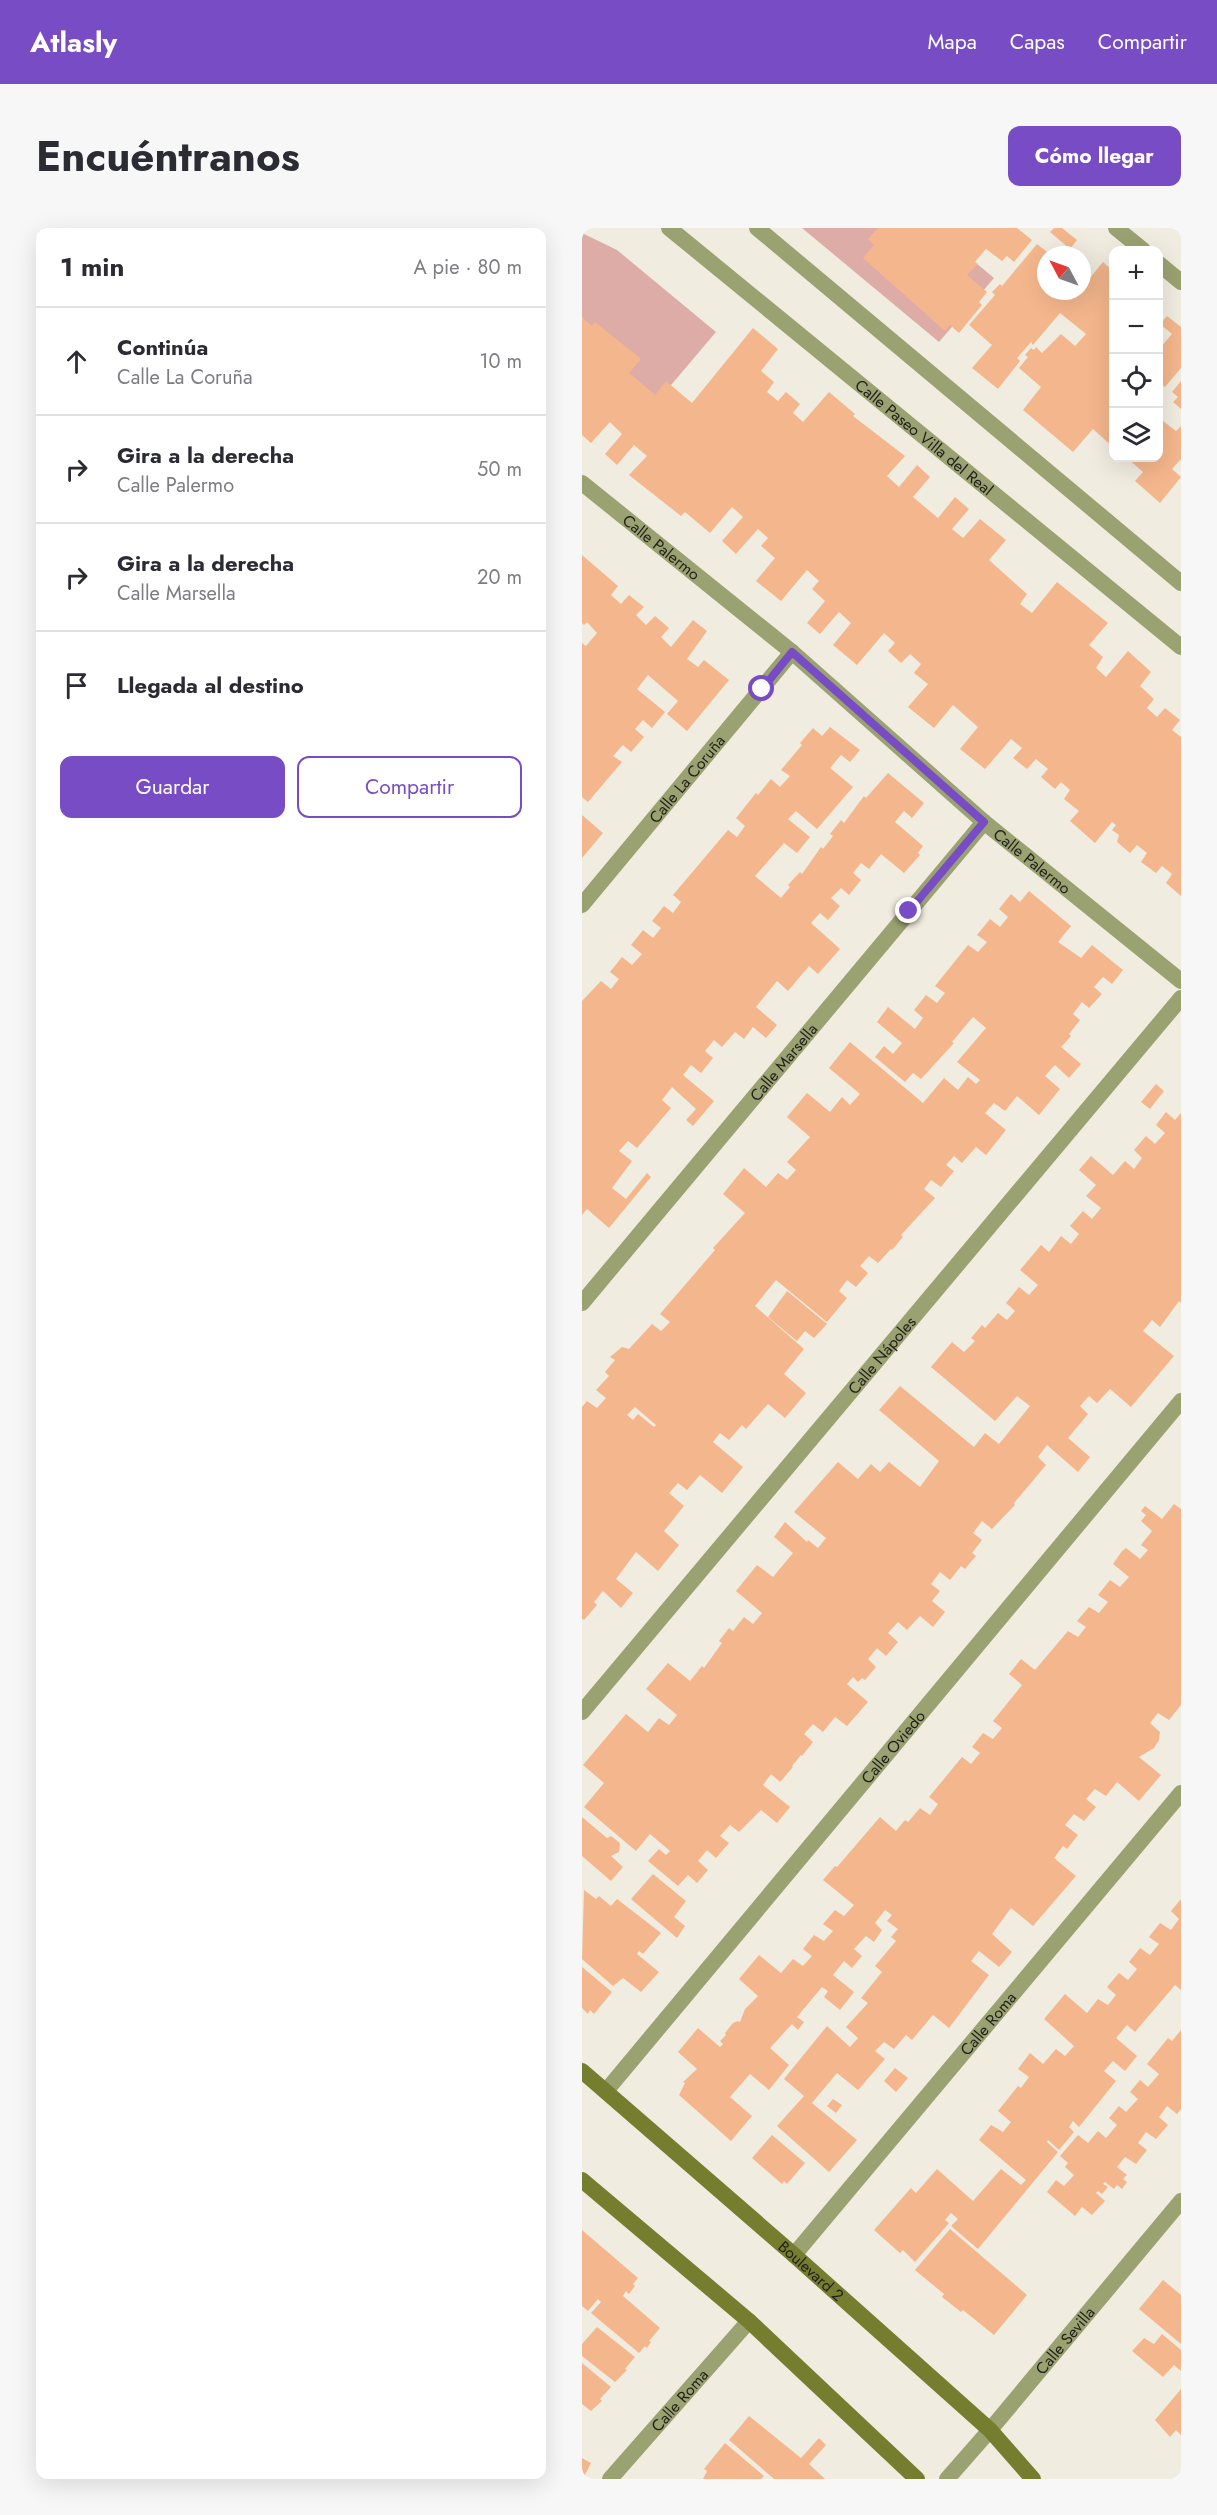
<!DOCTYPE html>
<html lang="es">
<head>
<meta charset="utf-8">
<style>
	:root { --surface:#fff; --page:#f7f7f7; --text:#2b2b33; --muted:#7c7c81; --line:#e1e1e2; --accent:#784cc4 }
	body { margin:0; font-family:Jost,sans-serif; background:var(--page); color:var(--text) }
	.controls { position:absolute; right:18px; top:18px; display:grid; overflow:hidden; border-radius:12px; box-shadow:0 6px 24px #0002 }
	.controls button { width:54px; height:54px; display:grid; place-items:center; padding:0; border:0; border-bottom:2px solid var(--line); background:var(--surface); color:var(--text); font:30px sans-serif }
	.compass { position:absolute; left:455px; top:18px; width:54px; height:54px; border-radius:50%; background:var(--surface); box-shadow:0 6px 24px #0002; rotate:311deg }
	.stop { position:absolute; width:18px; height:18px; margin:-14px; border:4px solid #784cc4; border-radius:50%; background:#fff }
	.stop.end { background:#784cc4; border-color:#fff; box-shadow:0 2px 6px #0008 }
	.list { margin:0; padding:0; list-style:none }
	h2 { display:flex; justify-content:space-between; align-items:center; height:78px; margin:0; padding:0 24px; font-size:26px }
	h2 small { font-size:20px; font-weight:400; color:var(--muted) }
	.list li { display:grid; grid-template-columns:39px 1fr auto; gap:18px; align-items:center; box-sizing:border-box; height:108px; padding:0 24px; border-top:2px solid var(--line) }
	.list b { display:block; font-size:22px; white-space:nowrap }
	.list p { margin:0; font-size:20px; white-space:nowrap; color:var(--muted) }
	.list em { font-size:20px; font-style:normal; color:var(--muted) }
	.actions { display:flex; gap:12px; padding:18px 24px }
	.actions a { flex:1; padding:14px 0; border:2px solid var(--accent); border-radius:12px; text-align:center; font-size:21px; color:var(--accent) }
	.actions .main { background:var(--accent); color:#fff }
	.icon { flex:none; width:33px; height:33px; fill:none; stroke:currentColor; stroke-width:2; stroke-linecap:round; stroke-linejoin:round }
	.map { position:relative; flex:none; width:599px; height:2251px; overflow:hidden; border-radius:12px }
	header { display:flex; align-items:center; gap:36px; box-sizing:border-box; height:84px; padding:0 30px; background:var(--accent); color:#fff }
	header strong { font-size:28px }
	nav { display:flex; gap:33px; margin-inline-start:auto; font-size:21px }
	.intro { display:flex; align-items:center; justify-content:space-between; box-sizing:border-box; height:144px; padding:0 36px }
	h1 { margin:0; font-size:42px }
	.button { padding:15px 27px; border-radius:12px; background:var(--accent); color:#fff; font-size:21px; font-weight:700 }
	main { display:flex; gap:36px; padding:0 36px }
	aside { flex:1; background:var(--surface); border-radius:12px; box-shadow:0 6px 24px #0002 }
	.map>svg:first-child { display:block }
	.green { fill:#deaca6 }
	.building { fill:#f4b68c; fill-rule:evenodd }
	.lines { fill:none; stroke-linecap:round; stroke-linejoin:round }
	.minor { stroke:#9ba271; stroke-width:16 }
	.tertiary { stroke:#9ba271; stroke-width:16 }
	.secondary { stroke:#757e2f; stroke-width:16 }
	.route { stroke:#784cc4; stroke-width:8 }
	.labels { text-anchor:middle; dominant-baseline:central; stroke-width:4.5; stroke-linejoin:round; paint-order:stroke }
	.street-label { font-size:16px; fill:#211f1b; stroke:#f1ece0 }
</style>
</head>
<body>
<header>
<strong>Atlasly</strong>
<nav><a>Mapa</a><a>Capas</a><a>Compartir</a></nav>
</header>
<div class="intro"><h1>Encuéntranos</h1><a class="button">Cómo llegar</a></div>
<main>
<aside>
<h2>1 min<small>A pie · 80 m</small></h2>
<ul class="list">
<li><svg class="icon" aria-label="ahead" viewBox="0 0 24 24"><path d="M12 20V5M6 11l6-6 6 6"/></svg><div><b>Continúa</b><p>Calle La Coruña</p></div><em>10 m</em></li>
<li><svg class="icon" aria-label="right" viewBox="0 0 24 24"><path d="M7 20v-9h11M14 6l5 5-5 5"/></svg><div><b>Gira a la derecha</b><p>Calle Palermo</p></div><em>50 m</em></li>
<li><svg class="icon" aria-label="right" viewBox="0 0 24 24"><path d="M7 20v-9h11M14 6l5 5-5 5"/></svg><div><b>Gira a la derecha</b><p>Calle Marsella</p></div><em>20 m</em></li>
<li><svg class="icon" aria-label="arrive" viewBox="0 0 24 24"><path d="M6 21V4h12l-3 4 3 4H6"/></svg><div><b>Llegada al destino</b></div></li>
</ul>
<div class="actions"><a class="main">Guardar</a><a>Compartir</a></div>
</aside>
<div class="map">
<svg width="599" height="2251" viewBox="0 0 599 2251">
	<rect width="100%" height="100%" fill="#f1ece0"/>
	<path class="green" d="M220,0H352L412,50L357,114Z
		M0,5L35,22L134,104L73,176L0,116Z"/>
	<path class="building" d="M296,0H435L450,12L432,34L425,28L420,33L404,21L393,34L396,36L385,47L405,64L397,74L400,77L377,105L368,97L363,103L281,30L292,17L286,11Z
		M472,0H480L495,12L488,21L468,4Z
		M455,16L469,27H464V63H500V54L503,56L521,34L531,43V73L527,79L531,83V219L511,201L491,224L441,182L459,159L437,140L446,129L443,127L449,120L452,122L454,119L460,125L479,106L493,118L504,106L478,85L451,117L449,114L435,130L438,133L416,161L390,140L410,117L387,97L413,67L410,64L418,56L420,58Z
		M585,88L599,99V140L583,159L576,154V118L578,120L590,106L578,96Z
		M0,89L10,98L13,94L59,131L47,145L73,167L84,153L110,175L171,100L196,121L179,143L192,154L185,164L196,173L204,164L218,176L211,185L221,194L247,164L273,186L271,188L323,228L305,248L317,259L335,237L348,249L331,269L344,280L356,290L373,269L387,281L370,301L381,310L398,291L424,312L407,332L445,366L438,376L450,385L475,354L526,395L507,417L521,429L514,440L524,449L546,423L569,444L558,458L572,471L565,480L575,489L583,480L598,492L590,502L599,509V668L584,655L590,646L580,638L574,645L559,634L565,625L555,617L548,625L535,614L537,607L530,602L534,597L530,594L513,615L488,593L497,583L482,571L488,562L479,554L473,561L459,549L466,541L454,531L445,541L431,530L440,520L429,511L403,541L378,521L396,499L371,477L352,500L326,479L346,456L332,445L339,436L328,426L319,435L306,423L313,415L302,405L275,437L251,417L269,395L257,384L238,406L225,395L243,373L230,361L237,353L225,342L199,373L174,353L193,330L179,318L186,310L176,301L154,326L140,313L161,289L150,279L128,305L103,284L99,288L47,247L65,228L52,217L35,237L23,226L40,206L28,194L9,215L0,207Z
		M599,153V181L591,174L596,169L590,164Z
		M576,189L594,203L599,198V231L590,241L599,249L578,275L553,253L561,244L545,230H576Z
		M0,327L36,358L29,367L39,376L47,367L62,379L54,387L64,397L73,388L87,400L79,409L89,419L111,392L125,403L105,431L116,439L122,432L147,452L105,503L85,486L96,473L66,447L55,461L83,484L70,500L61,492L53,501L62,509L49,524L41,517L31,528L40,534L6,574L0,569V415L4,418L15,405L5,394L2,397L0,395Z
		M248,499L278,522L268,534L259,527L248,540L271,559L235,601L214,583L206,591L228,609L215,625L202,615L173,648L199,670L208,659L206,657L218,644L220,646L239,619L241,621L251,608L248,606L259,592L262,595L282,568L284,570L306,545L342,575L330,590L322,583L313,594L341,618L336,625L338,627L322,645L299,626L287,641L279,635L271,645L279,652L267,667L259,660L249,670L258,678L246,692L238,685L229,695L258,721L236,746L227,738L206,763L195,753L174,779L195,797L184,810L171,799L162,811L153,804L140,819L132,812L123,823L131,830L119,845L109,837L101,847L132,873L111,898L104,892L114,881L90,859L80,872L89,880L55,920L46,913L37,923L50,933L30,960L44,971L65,945L69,949L27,1000L5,981L0,987V773L19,753L29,761L37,751L28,744L40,729L50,737L60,726L49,717L61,702L71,710L79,700L70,693L82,678L91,685L99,674L91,667L146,602L155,609L163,598L154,590L174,565L176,567L189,551L198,559L208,548L199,542L220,517L218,515L231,500L240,508Z
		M0,587L21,605L0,630Z
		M447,663L489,698L476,714L499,730L510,717L541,742L530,756L521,749L512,759L520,766L507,780L500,774L491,786L498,792L487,806L489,808L479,819L499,836L487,850L473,837L463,848L478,861L457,887L435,868L423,883L412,875L403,885L424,902L404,927L394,919L380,935L372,928L364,937L372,943L359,959L349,952L342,961L353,970L319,1007L321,1009L310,1022L309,1021L296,1035L287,1028L278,1038L286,1045L274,1059L265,1052L257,1063L265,1070L245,1094L194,1052L173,1078L222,1121L202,1146L224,1165L203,1190L186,1176L164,1201L160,1197L147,1212L138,1205L131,1214L161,1239L140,1265L118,1247L105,1262L96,1255L87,1265L102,1278L82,1303L97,1317L76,1343L54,1324L34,1351L51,1365L39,1380L21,1363L12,1374L15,1377L2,1392L0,1391V1179L5,1173L15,1180L24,1170L14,1162L27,1148L23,1144L33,1132L28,1129L40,1119L47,1121L70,1096L79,1103L88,1094L78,1086L133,1022L131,1020L163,985L141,966L162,940L184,959L196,945L205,952L214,942L205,934L228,909L205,889L225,865L248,884L260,869L268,877L278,866L247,840L268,814L341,875L362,850L376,862L386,849L394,856L398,852L375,834L404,800L391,789L370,814L372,815L339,851L331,845L323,854L293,829L302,818L311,826L320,815L295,794L306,779L333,801L341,790L332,782L344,767L355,775L363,765L353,758L386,717L396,724L405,714L395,707L408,691L418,699L426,689L417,681L429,666L438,674ZM53,1179L74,1197L72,1199L56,1186L51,1192L45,1187Z
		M574,856L582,863L568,881L559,874Z
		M584,884L593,892L599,885V1075L597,1073L578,1099L570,1092L561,1103L592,1128L549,1179L528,1161L515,1175L507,1168L498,1178L506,1186L486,1210L508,1229L496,1244L465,1217L456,1229L464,1237L432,1275L433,1277L410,1301L400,1293L391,1305L400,1312L390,1325L394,1328L383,1341L379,1338L368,1352L358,1344L349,1356L358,1363L350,1373L363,1384L351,1399L338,1388L325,1402L316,1394L306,1405L316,1414L304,1428L295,1420L286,1431L294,1439L283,1452L280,1450L276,1454L271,1449L265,1456L286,1474L265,1498L253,1489L241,1504L231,1496L222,1506L231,1514L220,1528L219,1527L210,1538L211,1539L198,1554L189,1546L181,1557L208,1579L195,1595L179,1582L157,1604L148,1597L138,1608L147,1615L134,1630L125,1622L116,1633L126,1642L115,1655L106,1647L96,1658L66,1633L77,1621L84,1627L88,1623L68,1606L54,1623L2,1579L22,1555L1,1537L44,1486L66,1504L77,1490L87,1497L95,1487L64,1461L86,1435L108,1453L120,1438L122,1440L140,1415L137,1413L147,1400L151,1403L162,1389L171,1396L180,1385L154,1363L175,1337L191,1349L211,1325L192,1309L203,1294L225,1314L226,1312L236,1320L244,1310L212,1284L256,1234L276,1251L289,1236L298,1244L307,1234L338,1259L357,1233L297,1182L318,1158L392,1219L403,1205L417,1216L448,1178L435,1168L413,1193L349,1139L370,1114L382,1124L393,1113L389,1110L400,1097L403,1100L416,1085L425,1092L433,1083L424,1075L437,1059L447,1067L456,1057L438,1042L459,1017L467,1024L479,1008L489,1016L497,1006L488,998L501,983L510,991L519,980L504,968L514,957L497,942L509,928L531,947L543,933L552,941L560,930L552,922L564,908L573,916L583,905L574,897Z
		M205,1063L245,1096L232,1110L223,1103L215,1113L186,1089Z
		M592,1276L599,1281V1477L587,1492L576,1485L568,1495L578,1504L577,1512L572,1520L557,1529L579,1547L557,1573L535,1554L524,1568L513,1561L504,1571L514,1579L502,1593L492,1586L483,1597L496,1607L485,1621L481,1618L472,1630L494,1648L451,1698L429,1680L410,1706L430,1724L417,1739L397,1723L389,1733L407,1747L367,1800L351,1787L330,1812L324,1807L312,1821L302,1814L293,1823L303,1831L276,1862L255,1845L230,1875L275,1912L247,1944L195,1898L222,1868L202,1851L245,1798L268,1819L276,1810L264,1799L286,1775L279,1770L300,1744L293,1738L314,1713L309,1709L316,1701L305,1693L310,1687L303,1682L293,1695L300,1702L292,1714L284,1708L272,1721L280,1728L270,1740L262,1733L251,1747L272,1764L258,1782L242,1769L246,1763L240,1759L215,1789L222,1794L216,1802L210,1796L188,1820L207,1837L187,1862L168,1846L148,1869L170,1888L149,1913L97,1867L103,1855L101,1854L115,1841L96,1824L116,1800L138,1819L141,1816L138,1813L144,1807L143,1805L151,1795L156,1793L158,1794L163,1781L176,1768L157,1751L177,1727L199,1745L211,1731L221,1738L230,1728L221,1721L232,1707L242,1713L251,1703L241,1696L253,1682L262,1688L272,1677L241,1652L253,1638L255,1639L298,1589L314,1603L323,1592L326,1594L338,1580L348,1587L356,1576L347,1569L380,1529L389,1536L398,1525L390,1519L401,1505L411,1511L420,1500L411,1493L440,1457L427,1446L439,1431L453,1442L486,1403L496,1409L504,1399L495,1393L507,1379L517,1385L526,1374L516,1367L528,1352L538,1359L547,1349L531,1336L540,1323L544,1320L558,1331L566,1322L559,1317L570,1303L559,1293L564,1287L559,1283L563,1278L580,1291Z
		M0,1589L25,1610L29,1608L38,1615L37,1624L29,1628L41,1639L29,1653L0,1628Z
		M71,1646L104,1673L92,1689L103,1698L95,1710L49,1671Z
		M2,1662L14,1671L17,1668L29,1678L35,1671L79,1705L61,1726L57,1723L55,1726L77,1744L59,1764L41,1750L31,1758L0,1731Z
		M599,1671V1762L593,1757L553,1804L545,1797L534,1810L555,1828L543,1843L531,1833L522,1843L534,1853L497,1899L491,1893L487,1899L492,1904L477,1922L466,1912L465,1914L476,1924L396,2021L369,1998L376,1991L369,1985L363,1992L367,1995L333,2034L321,2022L318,2025L292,2002L329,1960L334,1965L355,1941L391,1973L419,1941L439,1957L444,1952L397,1912L409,1897L421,1904L429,1894L416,1883L436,1858L439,1860L447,1849L436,1841L448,1825L461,1836L474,1821L483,1828L492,1818L462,1791L483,1766L505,1785L516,1771L526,1777L534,1767L525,1759L537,1745L546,1752L555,1741L547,1734L558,1720L568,1727L577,1716L567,1709L578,1695L589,1702L597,1691L589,1683Z
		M0,1739L30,1764L12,1786L8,1782L6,1786L0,1780Z
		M599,1802V1881L595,1886L585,1878L577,1889L586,1897L574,1911L564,1904L556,1915L565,1922L554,1936L543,1929L535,1939L545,1947L541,1951L545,1954L540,1961L535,1957L532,1961L523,1954L521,1956L526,1959L520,1966L516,1963L514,1965L523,1973L510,1987L500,1979L493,1988L465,1964L474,1952L482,1958L492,1947L483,1939L486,1935L478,1928L496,1907L506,1915L516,1903L524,1910L535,1897L527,1890L537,1878L544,1884L556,1871L548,1864L558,1852L566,1859L577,1846L565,1836L586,1810L590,1813Z
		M313,1840L326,1850L314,1864L302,1853Z
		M251,1871L260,1877L254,1885L245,1878Z
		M190,1907L223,1935L205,1956L202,1953L200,1956L170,1930Z
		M368,2001L445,2067L412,2107L381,2082L379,2084L360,2069L362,2066L333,2042Z
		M0,2002L56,2050L51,2056L53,2058L47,2066L44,2063L41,2068L78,2100L67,2113L69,2114L65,2120L63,2118L57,2125L9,2085L19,2074L16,2071L6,2083L0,2078Z
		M581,2052L599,2067V2116L557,2081Z
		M15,2099L53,2129L43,2141L45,2142L33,2154L0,2128V2116Z
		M580,2106L599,2122V2143L592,2137L581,2149L550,2123L562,2110L572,2116Z
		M0,2135L29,2159L18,2171L20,2173L9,2183L0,2176Z
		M599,2161V2207L594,2202L588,2209L573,2192Z
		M167,2188L219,2230L237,2210L244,2217L227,2236L243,2251H192L147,2212Z
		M143,2215L182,2248L179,2251H121L125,2243L122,2241Z
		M0,2230L9,2235L1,2251H0Z"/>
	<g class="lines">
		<g class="minor">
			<path d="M534,0L561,22"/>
			<path d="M576,35L599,54"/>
			<path id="s1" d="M0,255L210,424L402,594L599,753"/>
			<path id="s2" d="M0,677L210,424"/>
			<path id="s3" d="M0,1075L402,594"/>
			<path id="s4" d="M0,1484L599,770"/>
			<path id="s5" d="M24,1863L599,1173"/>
			<path id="s6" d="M212,2027L599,1565"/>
			<path id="s7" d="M28,2251L167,2093"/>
			<path id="s8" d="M365,2251L408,2202L599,1973"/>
		</g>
		<g class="tertiary">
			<path id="s9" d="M87,0L599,419"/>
			<path d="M175,0L599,355"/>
		</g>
		<g class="secondary">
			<path id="s10" d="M0,1843L212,2027L408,2202L451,2251"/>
			<path d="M0,1952L167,2093L335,2251"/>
		</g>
	</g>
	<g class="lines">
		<path class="route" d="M180,461L210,424L402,594L327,683"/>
	</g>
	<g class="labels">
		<g class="street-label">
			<text stroke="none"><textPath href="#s9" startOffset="330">Calle Paseo Villa del Real</textPath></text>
			<text stroke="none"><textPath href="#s1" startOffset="102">Calle Palermo</textPath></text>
			<text stroke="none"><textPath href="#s2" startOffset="164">Calle La Coruña</textPath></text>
			<text stroke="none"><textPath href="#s1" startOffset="588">Calle Palermo</textPath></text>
			<text stroke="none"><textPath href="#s3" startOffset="314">Calle Marsella</textPath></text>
			<text stroke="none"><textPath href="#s4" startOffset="466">Calle Nápoles</textPath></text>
			<text stroke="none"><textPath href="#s5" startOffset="448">Calle Oviedo</textPath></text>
			<text stroke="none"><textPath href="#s6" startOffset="302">Calle Roma</textPath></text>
			<text stroke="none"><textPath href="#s10" startOffset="304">Boulevard 2</textPath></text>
			<text stroke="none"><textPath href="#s8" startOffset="182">Calle Sevilla</textPath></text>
			<text stroke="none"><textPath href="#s7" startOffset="105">Calle Roma</textPath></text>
		</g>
	</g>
</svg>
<div class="controls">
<button>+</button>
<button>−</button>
<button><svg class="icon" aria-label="locate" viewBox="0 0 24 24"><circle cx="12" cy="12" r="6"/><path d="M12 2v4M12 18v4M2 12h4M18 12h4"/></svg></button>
<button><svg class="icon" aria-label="layers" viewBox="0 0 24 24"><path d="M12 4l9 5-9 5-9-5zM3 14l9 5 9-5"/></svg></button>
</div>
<svg class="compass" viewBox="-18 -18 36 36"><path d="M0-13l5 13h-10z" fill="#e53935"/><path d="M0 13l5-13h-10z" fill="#7c7c81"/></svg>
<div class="stop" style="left:180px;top:461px"></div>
<div class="stop end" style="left:327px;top:683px"></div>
</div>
</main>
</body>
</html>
